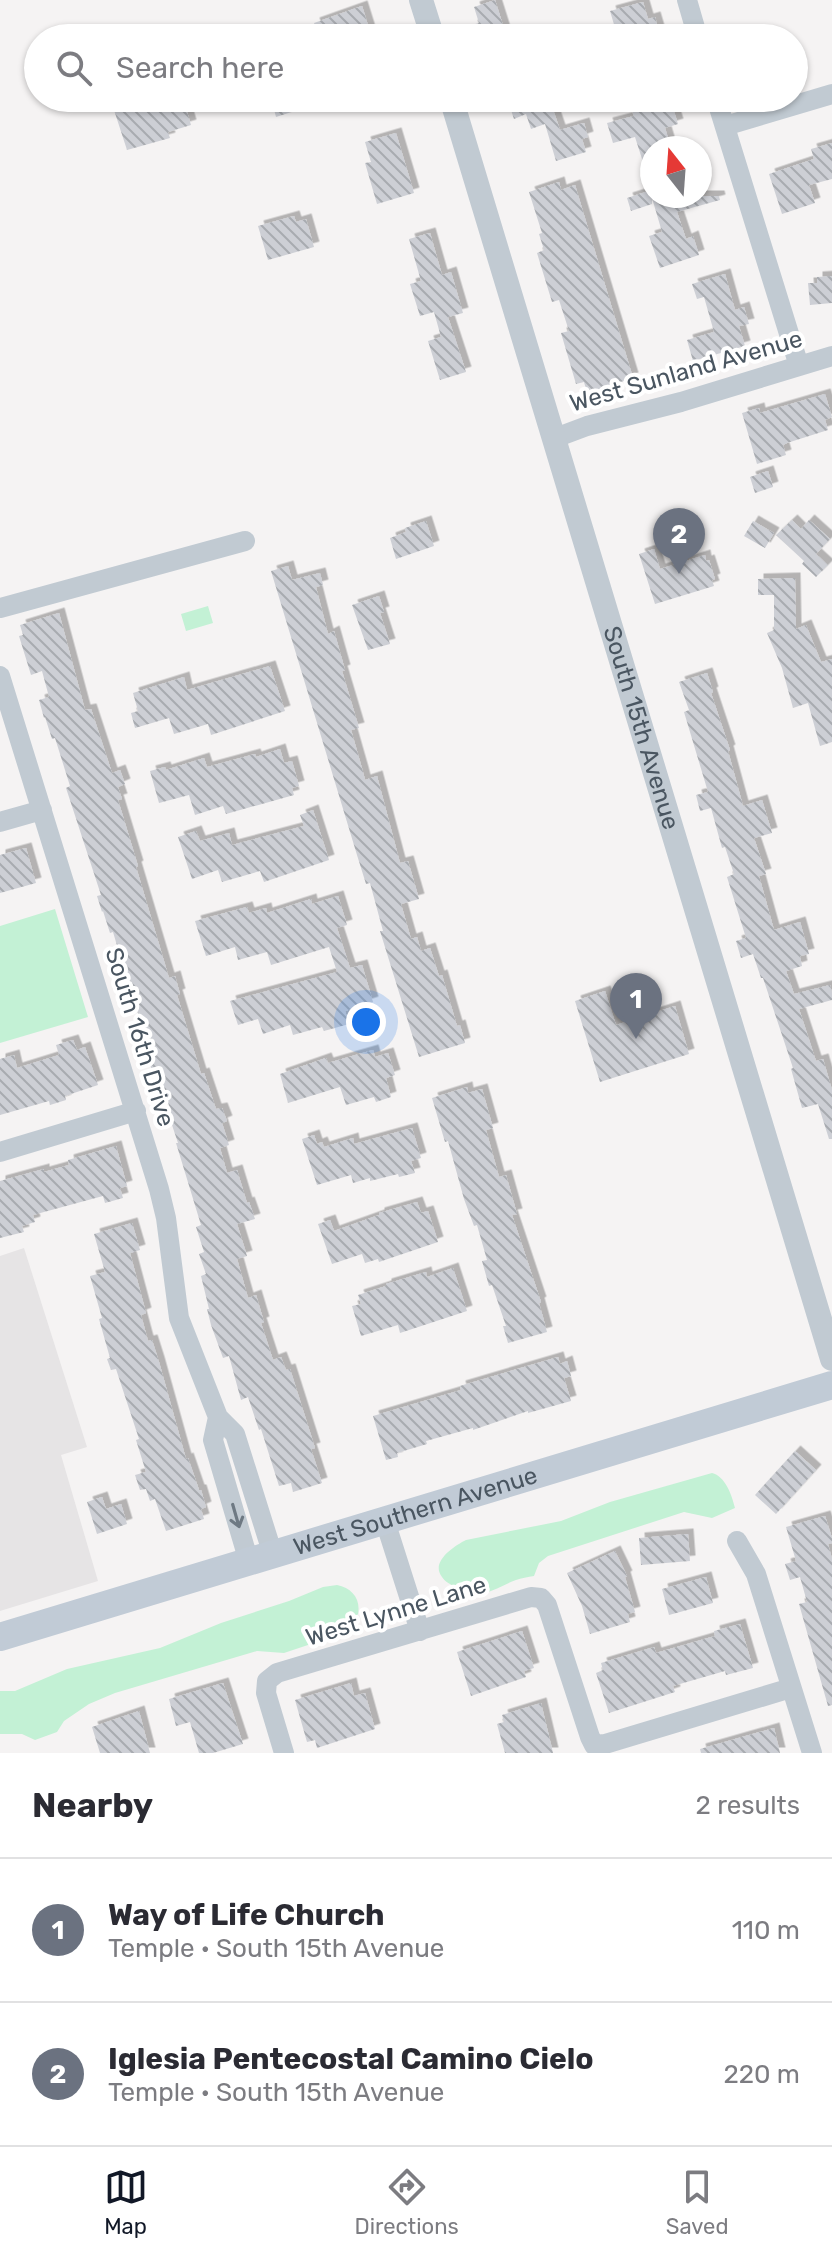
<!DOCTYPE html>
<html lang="en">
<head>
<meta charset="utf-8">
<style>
	:root { --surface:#fff; --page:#f7f7f7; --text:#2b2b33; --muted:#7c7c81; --line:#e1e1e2; --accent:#111827 }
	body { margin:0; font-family:Rubik,sans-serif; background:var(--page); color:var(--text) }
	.compass { position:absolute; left:640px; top:136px; width:72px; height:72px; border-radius:50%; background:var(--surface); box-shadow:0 2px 6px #0004; rotate:343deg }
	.you { position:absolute; left:366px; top:1022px; width:28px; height:28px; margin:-20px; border:6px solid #fff; border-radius:50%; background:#1a73e8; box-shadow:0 0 0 12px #1a73e833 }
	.badge { display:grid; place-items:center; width:52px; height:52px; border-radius:50%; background:var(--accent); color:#fff; font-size:26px; font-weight:700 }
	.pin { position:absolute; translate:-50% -66px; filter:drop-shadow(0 2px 4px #0008) }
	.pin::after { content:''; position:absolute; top:42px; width:28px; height:24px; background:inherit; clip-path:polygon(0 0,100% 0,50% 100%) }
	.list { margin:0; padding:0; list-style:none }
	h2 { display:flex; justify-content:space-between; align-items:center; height:104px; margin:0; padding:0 32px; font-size:34px }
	h2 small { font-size:26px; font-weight:400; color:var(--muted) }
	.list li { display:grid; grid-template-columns:52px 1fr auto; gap:24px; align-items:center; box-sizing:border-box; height:144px; padding:0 32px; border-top:2px solid var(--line) }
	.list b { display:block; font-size:30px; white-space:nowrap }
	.list p { margin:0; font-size:26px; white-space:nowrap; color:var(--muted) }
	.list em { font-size:26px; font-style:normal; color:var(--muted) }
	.icon { flex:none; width:44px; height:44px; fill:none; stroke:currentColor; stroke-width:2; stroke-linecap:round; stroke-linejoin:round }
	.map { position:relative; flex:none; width:832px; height:1753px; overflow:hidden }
	.search { position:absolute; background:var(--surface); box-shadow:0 2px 6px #0004; left:24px; right:24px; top:24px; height:88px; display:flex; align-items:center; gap:20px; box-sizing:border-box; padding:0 28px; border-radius:44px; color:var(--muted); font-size:30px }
	.sheet { height:392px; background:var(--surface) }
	nav { display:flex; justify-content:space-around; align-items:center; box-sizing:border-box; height:112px; border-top:2px solid var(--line); background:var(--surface); font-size:22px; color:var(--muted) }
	nav a { display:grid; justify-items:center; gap:4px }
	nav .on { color:var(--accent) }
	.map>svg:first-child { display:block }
	.education { fill:#e6e4e5 }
	.green { fill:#c3f1d5 }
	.building { fill:url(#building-back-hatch); filter:url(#shadow) }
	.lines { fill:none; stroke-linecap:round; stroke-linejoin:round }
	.minor { stroke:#c1cad2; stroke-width:20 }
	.tertiary { stroke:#c1cad2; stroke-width:24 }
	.secondary { stroke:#c1cbd6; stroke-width:28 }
	.oneway { stroke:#6e7983 }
	.labels { text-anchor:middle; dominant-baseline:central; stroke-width:8; stroke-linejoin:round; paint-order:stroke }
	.street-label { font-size:24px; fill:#4a5661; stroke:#fff }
</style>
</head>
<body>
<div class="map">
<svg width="832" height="1753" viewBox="0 0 832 1753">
	<defs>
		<pattern id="building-back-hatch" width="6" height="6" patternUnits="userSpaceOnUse" patternTransform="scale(2)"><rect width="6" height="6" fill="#cdcfd5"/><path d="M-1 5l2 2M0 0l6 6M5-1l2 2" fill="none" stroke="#a8abb0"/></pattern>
		<filter id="shadow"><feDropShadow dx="5.5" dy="-5.5" stdDeviation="0" flood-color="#0004"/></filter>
	</defs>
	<rect width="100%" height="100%" fill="#f5f3f3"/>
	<path class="education" d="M24,1248L87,1447L61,1455L98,1581L0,1611V1256Z"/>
	<path class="green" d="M208,606L213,623L186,631L181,614Z
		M55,909L88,1017L0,1043V926Z
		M712,1473C725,1476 732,1495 735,1508L712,1518L684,1512L548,1556L539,1563L534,1576C528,1577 521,1578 516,1580C502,1585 490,1594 474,1595C468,1595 463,1592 457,1588C452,1585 445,1582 442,1577C430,1562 454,1546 466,1540L561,1521L610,1502Z
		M337,1585C352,1588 361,1599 358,1614L350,1623L319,1636L317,1642L284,1653L257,1651L115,1693L89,1704L64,1721L57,1732L35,1740L22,1734H0V1691H15L67,1669L160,1648L221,1623L289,1601L323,1587Z"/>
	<path class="building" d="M495,0L507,38H476L472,25L479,23L474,7Z
		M643,2L648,19L655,17L660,34L644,38H618L610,11Z
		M362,6L372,38H319L314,23Z
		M159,98L160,103L183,98L191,125L168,132L170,138L127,150L114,110Z
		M271,98H326V101L276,117Z
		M507,98H549L560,130L584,123L588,137L582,139L586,152L556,161L545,124L531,129L526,114L514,119Z
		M670,99L678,124L665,128L671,148H652V180L649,181L635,137L613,143L607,123L634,116L632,111Z
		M396,133L414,193L377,204L365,163L371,162L365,142Z
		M832,143V179L809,185L815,203L782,214L769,174L814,159L811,149Z
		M559,182L561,190L575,185L633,378L587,393L584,382L576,384L561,333L569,331L559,300L552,302L537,253L544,250L539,234L542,233L529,192Z
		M652,190V196H719L720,200L677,212L686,239L693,236L699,255L660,268L649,236L662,232L652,198V204L631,211L627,198Z
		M294,216L296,222L306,219L314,247L268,260L258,226Z
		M430,233L442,275L451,272L463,313L448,317L466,372L440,380L428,341L441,337L434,312L420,316L410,284L421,281L409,239Z
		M725,274L735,310L744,307L749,324L739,326L745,346L693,361L687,340L714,332L704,297L697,299L692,284Z
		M832,276V303L810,305L808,283H817V277Z
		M825,394L832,417L825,420L828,430L787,443L783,445L786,455L757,464L742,413L759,408L760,413Z
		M768,471L773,487L755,493L750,477Z
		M792,520L801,529L809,520L830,539L816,554L828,565L816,577L802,564L804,561L776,535Z
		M426,521L434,546L396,559L390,538L406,532L405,528Z
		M753,521L774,533L765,548L744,536Z
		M654,549L660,569L705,555L706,561L709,560L715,579L712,580L714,586L655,604L639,554Z
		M288,566L292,580L320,573L323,585L316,587L328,634L334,631L345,670L342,671L359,728L351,730L363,772L365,780L377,776L400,863L408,861L419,899L401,904L411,939L417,937L421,951L430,948L439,976L442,975L457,1026L460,1025L465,1043L419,1057L380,931H383L370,883L366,884L357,855L271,571Z
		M795,578L796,629L806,625L821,662L832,659V742L820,746L808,703L793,708L782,668L767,633L774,630V595H758V579Z
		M379,596L384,612L380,613L390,644L368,650L352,605Z
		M59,613L85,710L91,709L112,773L120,770L125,784L118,787L122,799L118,800L138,866L136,867L169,978L175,976L180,994L177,995L201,1074L204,1073L216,1109L222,1108L227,1121L222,1123L229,1145L220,1148L227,1173L237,1170L247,1203L249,1202L255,1219L237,1224L247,1256L237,1259L248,1298L256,1295L264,1322L261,1323L273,1360L281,1357L286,1370L290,1369L315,1448L311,1449L322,1483L293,1492L291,1483L279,1486L261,1429L259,1430L248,1397L241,1400L229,1356L223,1358L211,1325L207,1309H209L201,1276L206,1274L199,1254L204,1252L196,1227L201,1225L176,1143H178L167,1110L170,1109L159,1071L153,1073L142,1042L137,1026L141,1024L127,975L121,976L117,960L121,959L113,932L110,933L103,911L102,912L97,896L101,895L66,788L70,786L55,738L52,739L45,717L44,718L39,700L49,697L42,671L31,675L19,636L23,635L20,625Z
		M270,666L285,711L211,735L208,724L174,734L169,718L135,728L131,713L138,711L133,693L184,677L187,690Z
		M707,673L713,692L711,693L730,750L728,751L743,806L762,800L772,833L754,838L766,874L759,876L774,930L800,922L809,954L800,956L802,966L786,971L794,994L830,985L832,993V1000L799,1009L816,1061L823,1059L832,1090V1139H829L818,1104L802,1108L791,1069L793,1068L763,978H761L753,954L741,958L736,941L746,938L727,877L734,874L725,847L722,848L711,808L700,811L696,795L708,792L684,712L689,710L679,682Z
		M280,749L284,763L292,761L299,786L292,788L294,795L226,814L223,806L195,815L189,795L159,803L150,771L165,767L166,770L204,758L207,767L255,754L256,757Z
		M313,810L329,860L264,882L260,871L222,882L218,870L192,879L178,837L196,831L200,841L229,833L232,845L304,826L300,815Z
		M26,848L36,883L0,893V855Z
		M338,896L347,925L337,928L350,968L362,965L373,1002L345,1011L349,1024L324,1031L322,1027L293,1035L290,1025L263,1034L258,1019L238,1025L230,1001L337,972L329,947L271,965L267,952L238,960L235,947L206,956L195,921L247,907L249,913L266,908L267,913L311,899L312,904Z
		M605,991L616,1025L675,1006L689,1054L600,1082L575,1001Z
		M73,1040L77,1050L85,1047L98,1085L65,1096L66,1100L50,1105L49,1101L0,1115V1059L14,1055L17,1068L59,1055L56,1045Z
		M373,1050L375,1057L388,1053L395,1075L386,1078L391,1097L376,1102L374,1097L346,1105L340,1087L288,1103L280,1074L326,1058L328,1063Z
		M467,1087L468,1093L482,1089L493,1128L486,1130L499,1177L506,1175L517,1214L512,1215L541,1302L539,1303L547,1332L508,1343L503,1326H506L492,1285L489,1286L482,1261L487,1260L477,1225L474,1226L464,1199L448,1141L445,1142L432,1098Z
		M412,1128L421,1158L411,1161L415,1173L399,1177L398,1174L370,1181V1178L353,1183L351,1175L317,1185L302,1139L314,1135L317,1144L322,1142L324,1147L353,1138L354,1144Z
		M116,1146L127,1186L120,1188L123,1198L105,1203L103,1196L33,1215L35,1222L22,1226L24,1232L0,1238V1181L44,1169V1172L69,1165L68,1160Z
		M417,1202L421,1213L428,1211L438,1242L379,1262L378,1259L365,1263L362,1254L332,1264L318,1224L330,1220L334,1231L379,1215V1213Z
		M132,1223L140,1250L130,1253L146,1313L141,1315L148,1341L152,1340L159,1362L186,1459L188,1458L199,1490H201L206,1507L201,1509L204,1519L166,1531L155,1499L150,1501L146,1489L140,1490L135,1475L146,1472L136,1440L139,1439L116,1369L111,1370L107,1359L110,1358L99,1319L102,1318L90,1276L105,1272L94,1234Z
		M453,1268L467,1311L400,1333L398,1325L361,1336L352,1306L361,1304L358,1295L386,1286V1284L426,1272L427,1277Z
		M558,1357L560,1364L567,1361L571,1376L564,1378L571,1401L528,1413V1411L473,1430V1428L426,1441L427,1444L397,1453L398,1457L386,1460L373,1416L461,1390L460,1386Z
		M795,1451L816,1470L776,1514L755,1495Z
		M102,1497L106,1509L121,1504L127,1524L97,1534L87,1502Z
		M825,1516L832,1538V1543L828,1544L832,1559V1705L828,1706L799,1604L807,1602L800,1577L790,1580L785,1564L796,1561L786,1527Z
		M688,1534L690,1561L641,1565L639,1538Z
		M615,1551L627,1576L625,1577L635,1612L628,1614L630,1622L590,1634L582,1606L567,1573Z
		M706,1577L713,1603L669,1615L662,1589Z
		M740,1624L753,1668L726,1675L725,1671L673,1686L675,1692L609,1713L596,1673L603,1670L601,1663L654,1647L656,1653L715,1636L714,1631Z
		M522,1631L534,1668L524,1671L526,1677L471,1696L457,1652Z
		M223,1683L243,1744L213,1753H199L190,1722L176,1726L169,1699Z
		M351,1683L354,1696L365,1693L375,1729L317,1748L315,1740L307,1742L295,1700Z
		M541,1703L553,1753H505L497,1724L504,1722L502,1715Z
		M139,1711L150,1753H100L92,1727Z
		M774,1728L780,1753H701L700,1749Z"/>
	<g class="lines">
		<path class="minor" d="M687,0L698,38
			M716,98L799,366
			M725,126L832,94
			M555,438L587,426L681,402L832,356
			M0,608L245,541
			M0,676L159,1189L166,1218L179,1318L218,1417L235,1434L273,1555
			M0,822L42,810
			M0,1152L136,1111
			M218,1417L213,1440L249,1562
			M385,1521L420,1631
			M737,1541L756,1574L812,1753
			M284,1753L266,1693L267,1681L277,1673L531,1597L541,1598L547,1605L590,1737L594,1745L605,1744L791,1688"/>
		<g class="tertiary">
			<path d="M421,0L433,38"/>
			<path id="s1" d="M451,98L832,1359"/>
		</g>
		<path class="secondary" id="s2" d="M0,1637L832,1385"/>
	</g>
	<defs><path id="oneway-shaft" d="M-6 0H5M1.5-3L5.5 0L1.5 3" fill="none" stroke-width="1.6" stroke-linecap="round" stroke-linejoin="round" transform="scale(2)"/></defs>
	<use class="oneway" href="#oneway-shaft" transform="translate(236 1516) rotate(74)"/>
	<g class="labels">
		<g class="street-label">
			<text transform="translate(686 371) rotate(-16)">West Sunland Avenue</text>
			<text stroke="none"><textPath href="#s1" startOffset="658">South 15th Avenue</textPath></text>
			<text transform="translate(140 1037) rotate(73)">South 16th Drive</text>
			<text stroke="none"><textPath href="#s2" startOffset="434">West Southern Avenue</textPath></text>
			<text transform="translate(396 1611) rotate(-17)">West Lynne Lane</text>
		</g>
	</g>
</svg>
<svg class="compass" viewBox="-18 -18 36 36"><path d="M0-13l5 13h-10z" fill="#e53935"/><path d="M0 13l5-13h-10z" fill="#7c7c81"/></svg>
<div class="you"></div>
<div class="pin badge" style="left:636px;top:1039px;background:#6b7280">1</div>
<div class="pin badge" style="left:679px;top:574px;background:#6b7280">2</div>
<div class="search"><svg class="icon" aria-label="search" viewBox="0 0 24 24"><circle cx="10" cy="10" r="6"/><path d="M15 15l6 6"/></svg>Search here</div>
</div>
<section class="sheet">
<h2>Nearby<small>2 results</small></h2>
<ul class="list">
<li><span class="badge" style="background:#6b7280">1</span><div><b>Way of Life Church</b><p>Temple · South 15th Avenue</p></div><em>110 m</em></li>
<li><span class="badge" style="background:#6b7280">2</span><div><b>Iglesia Pentecostal Camino Cielo</b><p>Temple · South 15th Avenue</p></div><em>220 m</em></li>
</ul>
</section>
<nav>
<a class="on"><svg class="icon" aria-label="map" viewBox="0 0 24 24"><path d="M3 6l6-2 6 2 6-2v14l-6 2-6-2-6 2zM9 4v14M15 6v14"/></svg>Map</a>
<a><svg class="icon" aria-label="directions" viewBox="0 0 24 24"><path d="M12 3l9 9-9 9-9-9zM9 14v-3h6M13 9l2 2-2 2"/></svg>Directions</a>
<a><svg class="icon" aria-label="saved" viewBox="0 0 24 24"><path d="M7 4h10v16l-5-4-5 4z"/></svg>Saved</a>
</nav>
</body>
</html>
